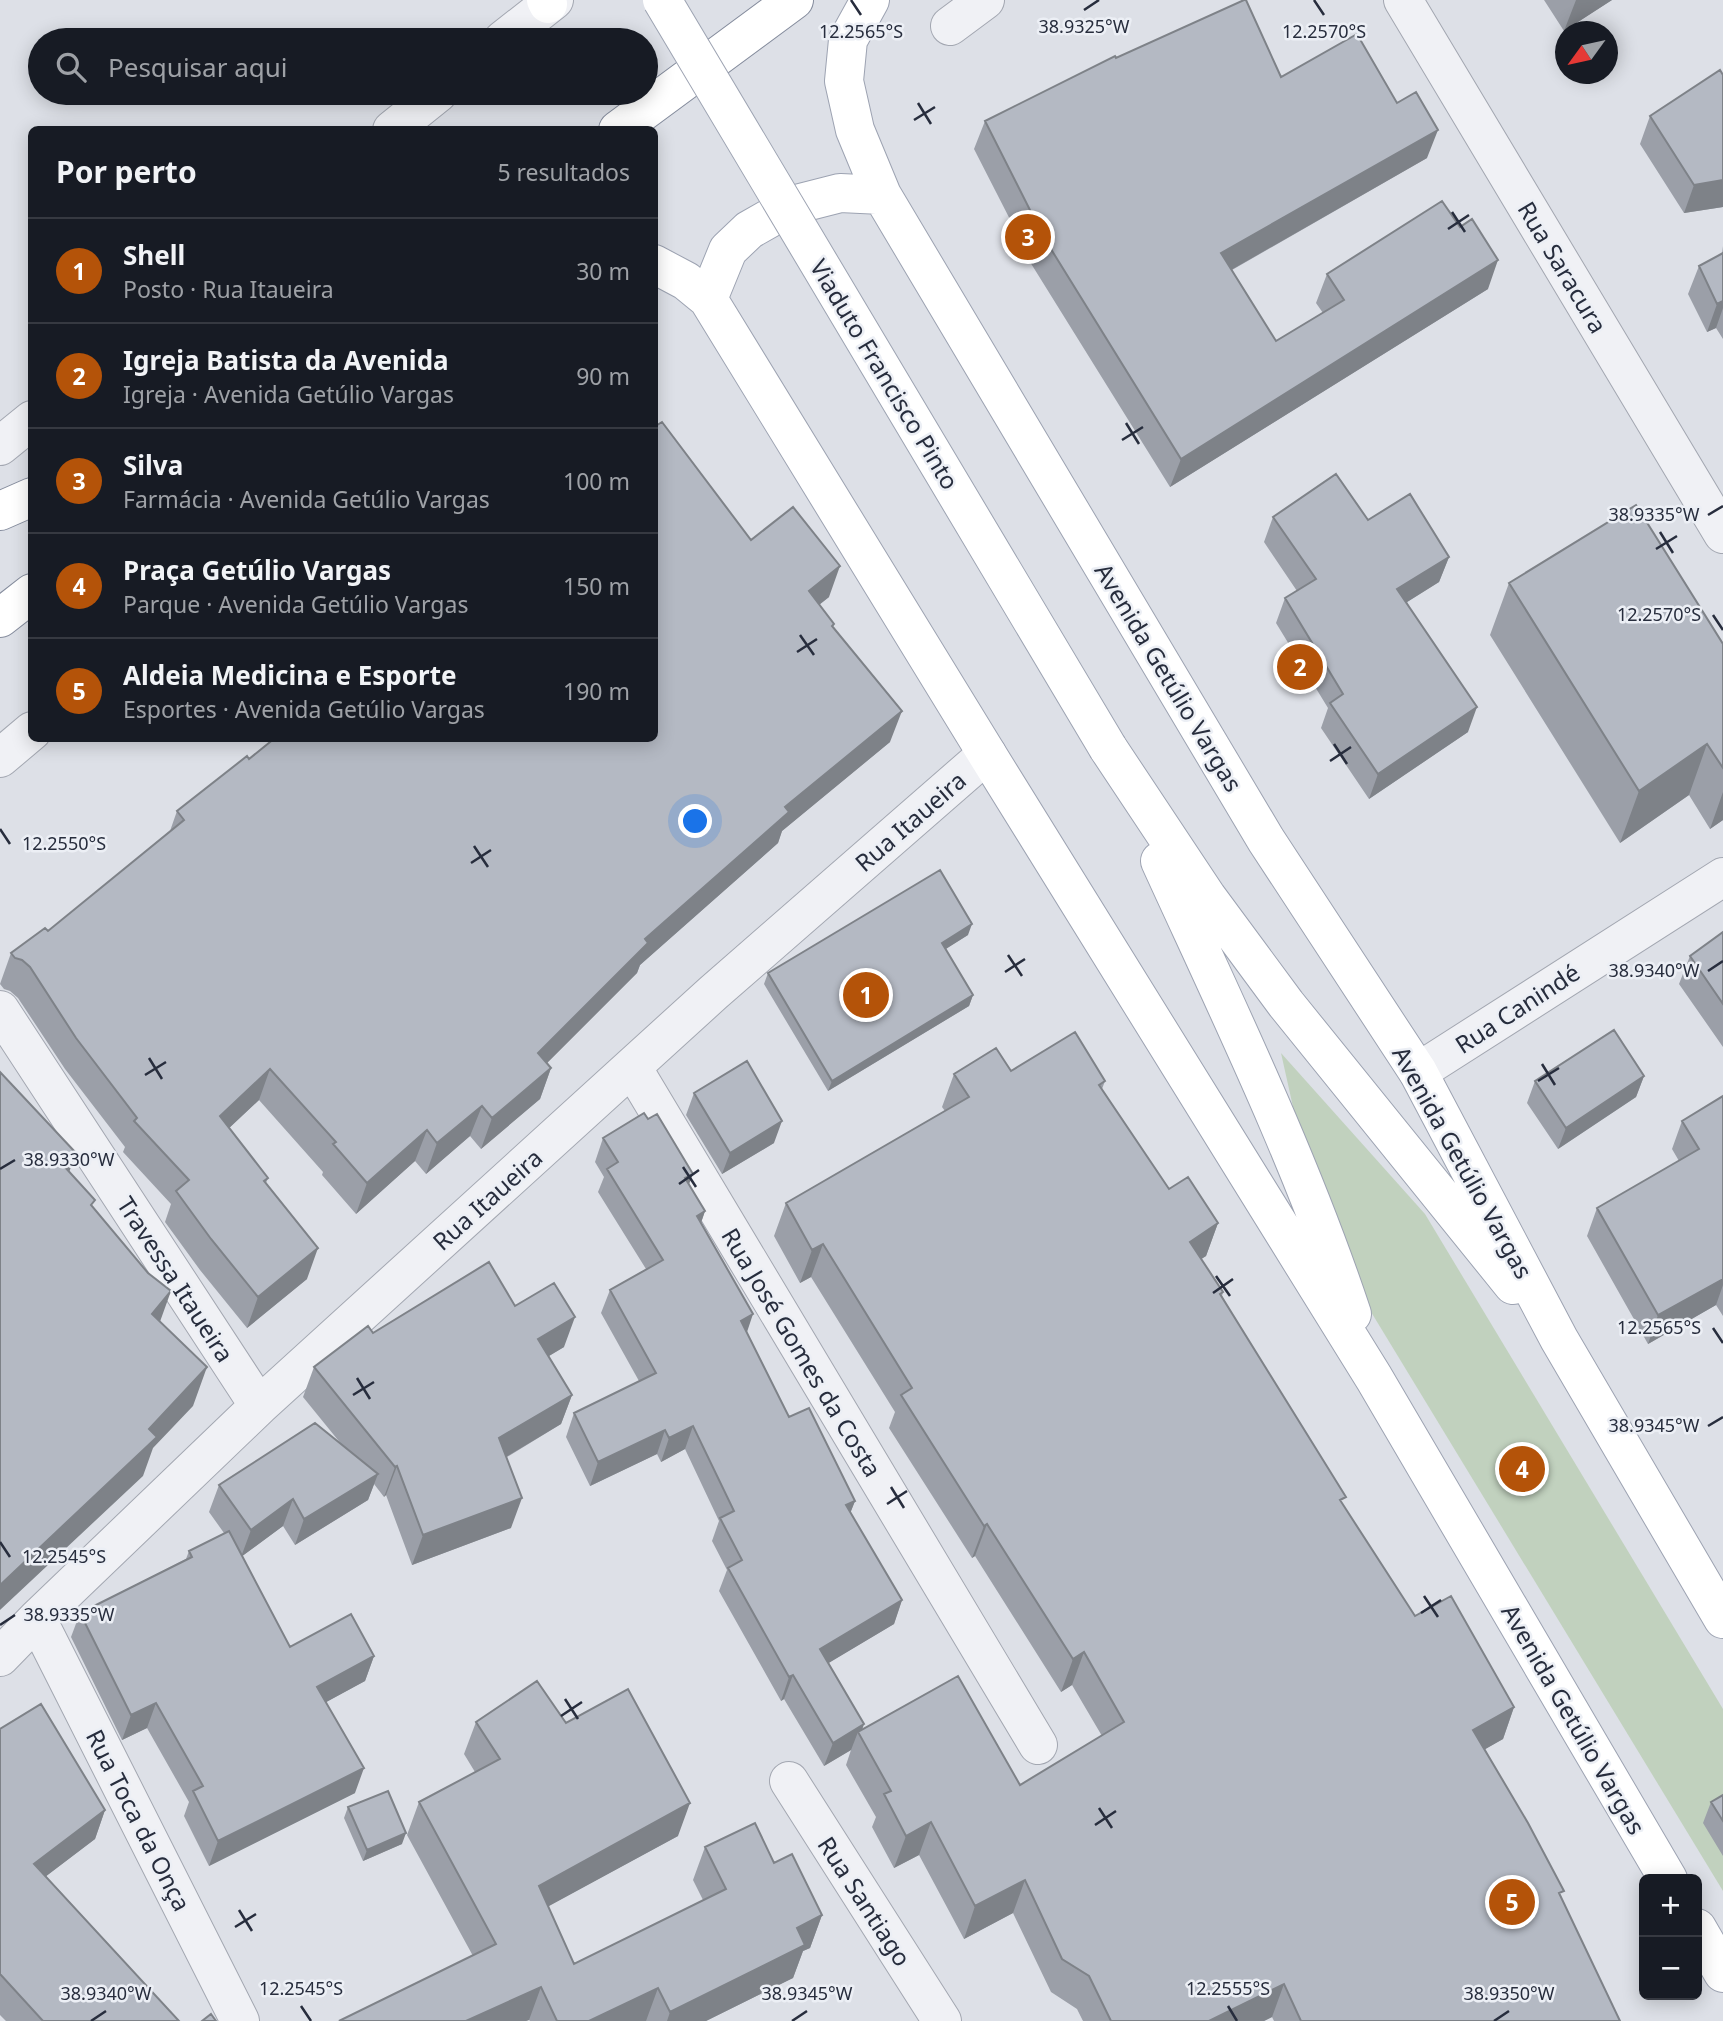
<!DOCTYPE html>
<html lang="pt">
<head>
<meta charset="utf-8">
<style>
	:root { --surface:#171b24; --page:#20242c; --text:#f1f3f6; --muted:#9ea1a6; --line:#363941; --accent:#b45309 }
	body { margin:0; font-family:"Noto Sans",sans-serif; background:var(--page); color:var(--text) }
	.controls { position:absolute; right:21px; bottom:21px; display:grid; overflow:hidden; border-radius:10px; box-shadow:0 4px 18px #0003 }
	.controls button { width:63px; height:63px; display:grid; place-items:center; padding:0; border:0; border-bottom:2px solid var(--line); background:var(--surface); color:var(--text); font:35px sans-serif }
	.compass { position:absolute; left:1555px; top:21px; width:63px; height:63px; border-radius:50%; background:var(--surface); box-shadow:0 4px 18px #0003; rotate:237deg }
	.you { position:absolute; left:696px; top:822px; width:24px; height:24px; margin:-18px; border:5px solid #fff; border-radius:50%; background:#1a73e8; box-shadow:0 0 0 10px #1a73e833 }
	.badge { display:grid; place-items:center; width:46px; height:46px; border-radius:50%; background:var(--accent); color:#fff; font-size:23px; font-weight:700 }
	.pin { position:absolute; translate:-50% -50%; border:4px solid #fff; box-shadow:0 2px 7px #0006 }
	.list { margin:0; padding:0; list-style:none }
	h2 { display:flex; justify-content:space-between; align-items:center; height:91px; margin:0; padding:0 28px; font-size:30px }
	h2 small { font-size:23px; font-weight:400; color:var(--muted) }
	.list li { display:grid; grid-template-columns:46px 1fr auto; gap:21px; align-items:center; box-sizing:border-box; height:105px; padding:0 28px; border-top:2px solid var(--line) }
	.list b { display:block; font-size:26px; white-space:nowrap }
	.list p { margin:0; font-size:23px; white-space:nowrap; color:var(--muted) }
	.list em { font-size:23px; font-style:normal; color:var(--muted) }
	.icon { flex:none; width:38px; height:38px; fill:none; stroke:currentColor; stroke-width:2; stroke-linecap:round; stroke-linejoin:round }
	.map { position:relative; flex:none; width:1723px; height:2021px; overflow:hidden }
	.search { position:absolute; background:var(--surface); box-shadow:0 4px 18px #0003; left:28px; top:28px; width:630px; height:77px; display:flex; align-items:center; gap:18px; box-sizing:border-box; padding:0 24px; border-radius:38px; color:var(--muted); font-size:26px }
	.panel { position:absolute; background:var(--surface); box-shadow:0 4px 18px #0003; left:28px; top:126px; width:630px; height:616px; border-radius:10px }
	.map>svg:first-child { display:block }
	.green { fill:#c1d1be }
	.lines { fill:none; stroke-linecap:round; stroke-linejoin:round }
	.minor-casing { stroke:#a3a7b1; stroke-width:40 }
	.tertiary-casing { stroke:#a3a7b1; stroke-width:40 }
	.primary-casing { stroke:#9da3b2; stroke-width:40 }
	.trunk-casing { stroke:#858c9d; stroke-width:40 }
	.minor { stroke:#f0f1f5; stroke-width:38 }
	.tertiary { stroke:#f0f1f5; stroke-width:38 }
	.primary { stroke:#fff; stroke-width:38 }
	.trunk { stroke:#fff; stroke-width:38 }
	.primary-bridge-casing { stroke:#9da3b2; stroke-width:40; stroke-linecap:butt }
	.primary-bridge { stroke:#fff; stroke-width:38 }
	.wall { fill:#9b9fa8 }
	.shaded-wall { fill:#7e8288 }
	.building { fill:#b4b9c3; stroke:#7e8288; stroke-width:2 }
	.ticks { fill:none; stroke:#272d3d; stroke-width:2.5 }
	.labels { text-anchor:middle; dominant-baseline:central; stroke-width:5; stroke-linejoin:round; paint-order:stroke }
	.street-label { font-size:24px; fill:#272d3d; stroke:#eceff5 }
	.ticks-label { font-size:18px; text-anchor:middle; fill:#272d3d; stroke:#eceff5; stroke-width:5; stroke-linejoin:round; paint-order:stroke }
</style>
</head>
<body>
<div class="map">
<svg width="1723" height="2021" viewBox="0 0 1723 2021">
	<rect width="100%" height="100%" fill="#dde0e7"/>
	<path class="green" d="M1281,1053L1425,1214L1723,1709V1891L1320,1228Z"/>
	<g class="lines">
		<g class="minor-casing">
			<path id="minor" d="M1403,0L1723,534
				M0,1010L259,1406
				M632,1067L1038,1745
				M1418,1072L1723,877
				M37,1619L240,2021
				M0,1657L37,1619L259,1406L713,993L987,754
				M789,1781L942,2021"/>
		</g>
		<g class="tertiary-casing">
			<path id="tertiary" d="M950,26L985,0
				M503,40L554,0
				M392,130L438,93
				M0,446L32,420
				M0,758L32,731"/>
		</g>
		<g class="primary-casing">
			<path id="primary" d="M546,0L548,4
				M870,0L848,40L844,81L855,130L882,195L1266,840L1418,1072L1559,1339L1723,1619
				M654,264L686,281L708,299L987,754L1374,1378L1668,1879
				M708,299L728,250L749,230L793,205L840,193L882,195
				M1108,748L1207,897L1286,1004L1513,1285
				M1160,861C1228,1010 1300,1158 1352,1314
				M1697,1928L1723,1973"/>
		</g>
		<g class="trunk-casing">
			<path id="trunk" d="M618,130L794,0
				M0,511L32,497
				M0,618L32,593"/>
		</g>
		<use href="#minor" class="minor"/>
		<use href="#tertiary" class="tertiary"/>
		<use href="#primary" class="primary"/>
		<use href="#trunk" class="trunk"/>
		<g class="primary-bridge-casing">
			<path id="primary-bridge" d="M662,0L1108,748"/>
		</g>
		<use href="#primary-bridge" class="primary-bridge"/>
	</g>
	<path class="wall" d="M1544,0H1612L1564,31Z
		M1116,58L1281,77L1427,158L1232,270L1276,341L1323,313L1316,303L1327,274L1488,289L1170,487L1017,241L1019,237L974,149L985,121Z
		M1650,116L1723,207L1684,213L1640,144Z
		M1723,246V339L1716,328L1707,332L1688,294L1699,266L1722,254Z
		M1273,517L1368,520L1449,557L1439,582L1407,602L1468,732L1369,799L1321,728L1328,708L1276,623L1285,598L1297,591L1264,542Z
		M751,540L829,597L819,605L834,624L833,627L890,742L782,831L778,843L640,965L637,973L547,1063L551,1068L540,1099L481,1149L470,1136L426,1174L415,1161L356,1214L322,1175L323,1172L259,1100L229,1128L268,1178L266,1183L307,1279L247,1328L200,1270L165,1222L171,1204L123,1152L125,1147L65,1069L18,998L10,991L4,989L0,984L11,953L48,931L170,831L177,811L249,759Z
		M1509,583L1723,644V820L1710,829L1689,795L1620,843L1490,635Z
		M1723,932V1047L1679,984L1690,956Z
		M968,935L945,949L973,995L969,1006L828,1091L764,984L768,973Z
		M1011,1071L1105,1081L1102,1089L1169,1189L1218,1223L1206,1256L1201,1259L1223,1292L1222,1296L1343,1505L1415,1616L1514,1707L1503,1739L1485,1749L1561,1898L1620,2021H1274L1272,2017L1264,2021H1083L1077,2009L1051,1992L1013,1913L964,1939L919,1855L894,1868L872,1827L876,1817L846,1765L851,1750L824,1766L784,1699L781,1701L719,1591L727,1570L712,1541L719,1521L685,1449L661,1462L657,1454L590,1486L566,1437L574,1413L639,1381L601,1313L610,1290L646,1269L598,1192L604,1177L595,1162L603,1138L689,1185L705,1211L701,1223L746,1333L789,1417L855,1501L850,1513L902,1600L894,1624L828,1663L862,1730L1020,1785L1102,1736L1072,1685L1061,1692L975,1556L972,1558L889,1428L895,1412L811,1277L800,1283L774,1236L786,1203L945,1111L942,1107L954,1074Z
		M1644,1076L1636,1097L1558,1149L1527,1103L1535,1081Z
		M694,1093L774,1143L722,1174L686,1115Z
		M1723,1096V1316L1716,1305L1648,1344L1587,1236L1597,1208L1679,1161L1672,1149L1682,1121Z
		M515,1306L564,1347L549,1356L572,1395L561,1424L507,1457L511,1528L412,1565L386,1495L384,1497L374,1484L368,1500L295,1545L283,1526L242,1556L290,1647L374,1656L365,1681L326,1702L355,1793L209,1866L184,1816L189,1802L147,1728L122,1740L71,1637L80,1613L186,1559L189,1551L224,1533L209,1512L219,1485L342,1445L303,1397L314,1367L373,1333Z
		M476,1722L566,1723L678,1836L548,1906L574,1964L703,1900L693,1880L705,1847L774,1863L822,1915L810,1948L803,1951L793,1978L706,2021H530L529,2020L526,2021H339L473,1956L407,1835L419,1802L475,1772L464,1754Z
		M0,1729L105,1810L95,1839L46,1876L179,2021H6L0,2015Z
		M1723,1795V1856L1703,1823L1711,1802Z
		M348,1807L402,1844L363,1861L344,1818Z"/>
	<path class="shaded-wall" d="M1576,0H1612L1564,31Z
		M1438,130L1427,158L1210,282L1221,253Z
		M1723,180V207L1684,213L1694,185Z
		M1498,260L1488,289L1170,487L1181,459Z
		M1723,301V308L1716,328L1707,332L1717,304Z
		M1449,557L1439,582L1388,614L1397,589Z
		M840,566L829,597L797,622L809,591Z
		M1477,707L1468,732L1369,799L1378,774Z
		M902,711L890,742L782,831L778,843L640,965L637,973L526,1084L538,1053L645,939L785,807Z
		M1707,744L1689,795L1620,843L1639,791Z
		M1723,792V820L1710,829Z
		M972,924L968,935L938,954L942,943Z
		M973,995L969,1006L828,1091L832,1081Z
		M551,1068L540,1099L481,1149L492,1118Z
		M270,1069L259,1100L209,1147L220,1116Z
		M1644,1076L1636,1097L1558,1149L1566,1128Z
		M482,1106L470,1136L426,1174L437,1143Z
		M782,1121L774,1143L722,1174L730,1153Z
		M427,1130L415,1161L356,1214L367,1183Z
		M76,1153L62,1192L63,1165Z
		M693,1174L684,1197L685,1178Z
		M705,1211L697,1234V1216Z
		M1218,1223L1206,1256L1178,1274L1190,1242Z
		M823,1244L811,1277L800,1283L812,1250Z
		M318,1248L307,1279L247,1328L258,1297Z
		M1723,1279V1285L1716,1305L1648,1344L1658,1315Z
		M171,1291L157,1330L152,1314Z
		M753,1314L745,1338L741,1321Z
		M575,1317L564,1347L527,1369L538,1339Z
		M207,1367L193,1406L153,1448L143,1476L0,1610V1585Z
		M572,1395L561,1424L489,1467L499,1438Z
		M693,1426L685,1449L661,1462L669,1438Z
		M665,1430L657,1454L590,1486L598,1462Z
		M397,1466L386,1495L384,1497L395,1467Z
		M378,1474L368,1500L295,1545L304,1519Z
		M522,1498L511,1528L412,1565L423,1535Z
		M293,1499L283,1526L241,1557L251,1530Z
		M855,1501L846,1524V1505Z
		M987,1524L975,1556L972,1558L984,1526Z
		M902,1600L894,1624L812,1673L820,1649Z
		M1084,1652L1072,1685L1061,1692L1073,1659Z
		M374,1656L365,1681L308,1712L317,1687Z
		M793,1675L784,1699L781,1701L789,1677Z
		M156,1703L147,1728L122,1740L131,1715Z
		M1514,1707L1503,1739L1461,1763L1473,1730Z
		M864,1724L860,1736L858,1732L851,1750L824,1766L833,1743Z
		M364,1768L355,1793L209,1866L218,1841Z
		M690,1803L678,1836L527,1918L539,1886Z
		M105,1810L95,1839L24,1893L34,1864Z
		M931,1822L919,1855L894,1868L906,1836Z
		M406,1833L402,1844L363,1861L367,1850Z
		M1025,1880L1013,1913L964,1939L975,1906Z
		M822,1915L810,1948L803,1951L793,1978L706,2021H667L670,2012L797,1928Z
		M1284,1984L1272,2017L1264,2021H1209Z
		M541,1987L529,2020L526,2021H466Z
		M658,1988L646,2021H589Z"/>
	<path class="building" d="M1244,0H1246L1281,77L1357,34L1397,103L1416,92L1438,130L1221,253L1276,341L1344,300L1327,274L1442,201L1460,227L1472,219L1498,260L1181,459L1028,212L1030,210L985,121L1115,56L1116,58Z
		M1720,70L1723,75V180L1694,185L1650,116Z
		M1723,253V301L1717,304L1699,266Z
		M662,422L751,540L793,507L840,566L809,591L834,624L832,626L902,711L785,807L789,812L645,939L648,943L538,1053L551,1068L492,1118L482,1106L437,1143L427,1130L367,1183L333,1144L336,1142L270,1069L220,1116L268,1178L264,1181L318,1248L258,1297L211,1239L176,1191L189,1180L134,1121L137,1118L76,1038L30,967L22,960L15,958L11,953L45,928L48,931L184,820L177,811L247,756L249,759L275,738H654V427Z
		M1336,474L1368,520L1410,494L1449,557L1397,589L1477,707L1378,774L1330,703L1343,694L1285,598L1316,579L1273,517Z
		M1636,505L1723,644V768L1707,744L1639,791L1509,583Z
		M940,870L972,924L942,943L973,995L832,1081L768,973Z
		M1723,932V1004L1690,956Z
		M1614,1030L1644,1076L1566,1128L1535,1081Z
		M1075,1032L1105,1081L1099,1085L1169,1189L1188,1177L1218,1223L1190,1242L1223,1292L1220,1294L1346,1497L1340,1500L1415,1616L1451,1596L1514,1707L1473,1730L1528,1823L1564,1891L1559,1893L1620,2021H1301L1284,1984L1209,2021H1111L1089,1976L1062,1959L1025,1880L975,1906L931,1822L906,1836L884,1794L891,1791L858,1732L958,1676L1020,1785L1124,1722L1084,1652L1073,1659L987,1524L984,1526L901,1395L912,1388L823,1244L812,1250L786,1203L969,1097L954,1074L996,1048L1011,1071Z
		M747,1061L782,1121L730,1153L694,1093Z
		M0,1072L76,1153L63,1165L95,1200L91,1205L148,1273L171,1291L152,1314L207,1367L149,1429L157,1437L0,1585Z
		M1723,1096V1279L1658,1315L1597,1208L1699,1149L1682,1121Z
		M644,1113L648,1119L657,1114L693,1174L685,1178L705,1211L697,1216L753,1314L741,1321L789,1417L809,1408L855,1501L846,1505L902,1600L820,1649L864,1724L833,1743L793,1675L789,1677L728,1568L742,1560L720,1518L734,1511L693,1426L669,1438L665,1430L598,1462L574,1413L656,1373L610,1290L663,1260L607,1169L618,1162L603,1138Z
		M489,1262L515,1306L554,1283L575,1317L538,1339L572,1395L499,1438L522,1498L423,1535L397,1466L395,1467L314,1367L368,1326L373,1333Z
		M315,1423L378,1474L304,1519L293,1499L251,1530L219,1485Z
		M229,1531L290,1647L351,1614L374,1656L317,1687L364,1768L218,1841L193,1791L203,1786L156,1703L131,1715L80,1613L192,1557L189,1551Z
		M537,1681L566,1723L628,1689L690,1803L539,1886L574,1964L726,1889L705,1847L755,1823L774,1863L792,1854L822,1915L797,1928L805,1945L670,2012L658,1988L589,2021H557L541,1987L466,2021H339L496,1944L419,1802L500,1759L476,1722Z
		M41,1704L105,1810L34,1864L179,2021H43L0,1974V1729Z
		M388,1791L406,1833L367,1850L348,1807Z
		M1723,1795V1821L1711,1802Z
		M211,2014L216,2021H202Z"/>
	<path class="ticks" d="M851,0L861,15M1314,0L1324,15M1084,10L1099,0M918,103L931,124M914,120L935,107M1452,212L1465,232M1448,229L1469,215M1126,423L1139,444M1122,440L1143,427M1708,515L1723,506M1660,532L1673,553M1656,549L1677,536M1713,615L1723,630M800,635L814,655M797,652L817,639M1334,744L1347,764M1330,761L1351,747M0,829L10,844M474,846L488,867M471,863L491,850M1008,955L1022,976M1708,971L1723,961M1005,972L1025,959M149,1058L162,1079M1542,1064L1555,1085M145,1075L166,1062M1538,1081L1559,1068M683,1167L696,1187M0,1169L15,1160M679,1184L699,1170M1216,1276L1230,1296M1213,1293L1233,1279M1713,1328L1723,1343M357,1378L370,1399M353,1395L374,1382M1708,1426L1723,1417M891,1487L904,1508M887,1504L907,1491M0,1542L10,1557M1424,1596L1438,1617M1421,1613L1441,1600M0,1625L15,1615M565,1699L578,1719M561,1716L582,1702M1099,1808L1112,1828M1095,1825L1116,1811M239,1910L252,1931M235,1927L256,1914M301,2006L311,2021M1228,2006L1237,2021M91,2021L106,2011M792,2021L807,2011M1494,2021L1509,2011"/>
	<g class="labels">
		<g class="street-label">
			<text transform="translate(1563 267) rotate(59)">Rua Saracura</text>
			<text transform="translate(885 374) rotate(59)">Viaduto Francisco Pinto</text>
			<text transform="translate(1169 677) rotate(59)">Avenida Getúlio Vargas</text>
			<text transform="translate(910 821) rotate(-41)">Rua Itaueira</text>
			<text transform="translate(1517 1008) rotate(-33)">Rua Canindé</text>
			<text transform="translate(1463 1162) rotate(61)">Avenida Getúlio Vargas</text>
			<text transform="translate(487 1199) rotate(-42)">Rua Itaueira</text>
			<text transform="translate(176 1279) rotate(57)">Travessa Itaueira</text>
			<text transform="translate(802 1352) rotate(59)">Rua José Gomes da Costa</text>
			<text transform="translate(1574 1719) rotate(60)">Avenida Getúlio Vargas</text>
			<text transform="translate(139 1820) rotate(63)">Rua Toca da Onça</text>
			<text transform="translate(865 1901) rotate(57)">Rua Santiago</text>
		</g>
	</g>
	<g class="ticks-label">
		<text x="1084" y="33">38.9325°W</text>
		<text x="861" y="38">12.2565°S</text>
		<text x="1324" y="38">12.2570°S</text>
		<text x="1654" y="521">38.9335°W</text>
		<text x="1659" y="621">12.2570°S</text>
		<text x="64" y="850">12.2550°S</text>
		<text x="1654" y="977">38.9340°W</text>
		<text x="69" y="1166">38.9330°W</text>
		<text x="1659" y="1334">12.2565°S</text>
		<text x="1654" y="1432">38.9345°W</text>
		<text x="64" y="1563">12.2545°S</text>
		<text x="69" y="1621">38.9335°W</text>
		<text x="301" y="1995">12.2545°S</text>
		<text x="1228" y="1995">12.2555°S</text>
		<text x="106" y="2000">38.9340°W</text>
		<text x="807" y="2000">38.9345°W</text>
		<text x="1509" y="2000">38.9350°W</text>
	</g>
</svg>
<div class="controls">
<button>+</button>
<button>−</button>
</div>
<svg class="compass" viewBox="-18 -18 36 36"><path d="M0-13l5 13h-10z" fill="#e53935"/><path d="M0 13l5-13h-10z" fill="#9ea1a6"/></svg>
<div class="you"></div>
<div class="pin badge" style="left:866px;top:995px">1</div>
<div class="pin badge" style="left:1300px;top:667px">2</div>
<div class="pin badge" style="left:1028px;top:237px">3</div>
<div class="pin badge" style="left:1522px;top:1469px">4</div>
<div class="pin badge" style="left:1512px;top:1902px">5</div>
<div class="search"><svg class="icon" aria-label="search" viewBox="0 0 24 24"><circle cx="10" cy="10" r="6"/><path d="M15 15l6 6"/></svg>Pesquisar aqui</div>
<section class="panel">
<h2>Por perto<small>5 resultados</small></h2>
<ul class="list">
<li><span class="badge">1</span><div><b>Shell</b><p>Posto · Rua Itaueira</p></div><em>30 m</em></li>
<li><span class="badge">2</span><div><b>Igreja Batista da Avenida</b><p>Igreja · Avenida Getúlio Vargas</p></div><em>90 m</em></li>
<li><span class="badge">3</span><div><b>Silva</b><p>Farmácia · Avenida Getúlio Vargas</p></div><em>100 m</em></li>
<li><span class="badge">4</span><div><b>Praça Getúlio Vargas</b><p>Parque · Avenida Getúlio Vargas</p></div><em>150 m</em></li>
<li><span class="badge">5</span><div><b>Aldeia Medicina e Esporte</b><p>Esportes · Avenida Getúlio Vargas</p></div><em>190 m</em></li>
</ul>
</section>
</div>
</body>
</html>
